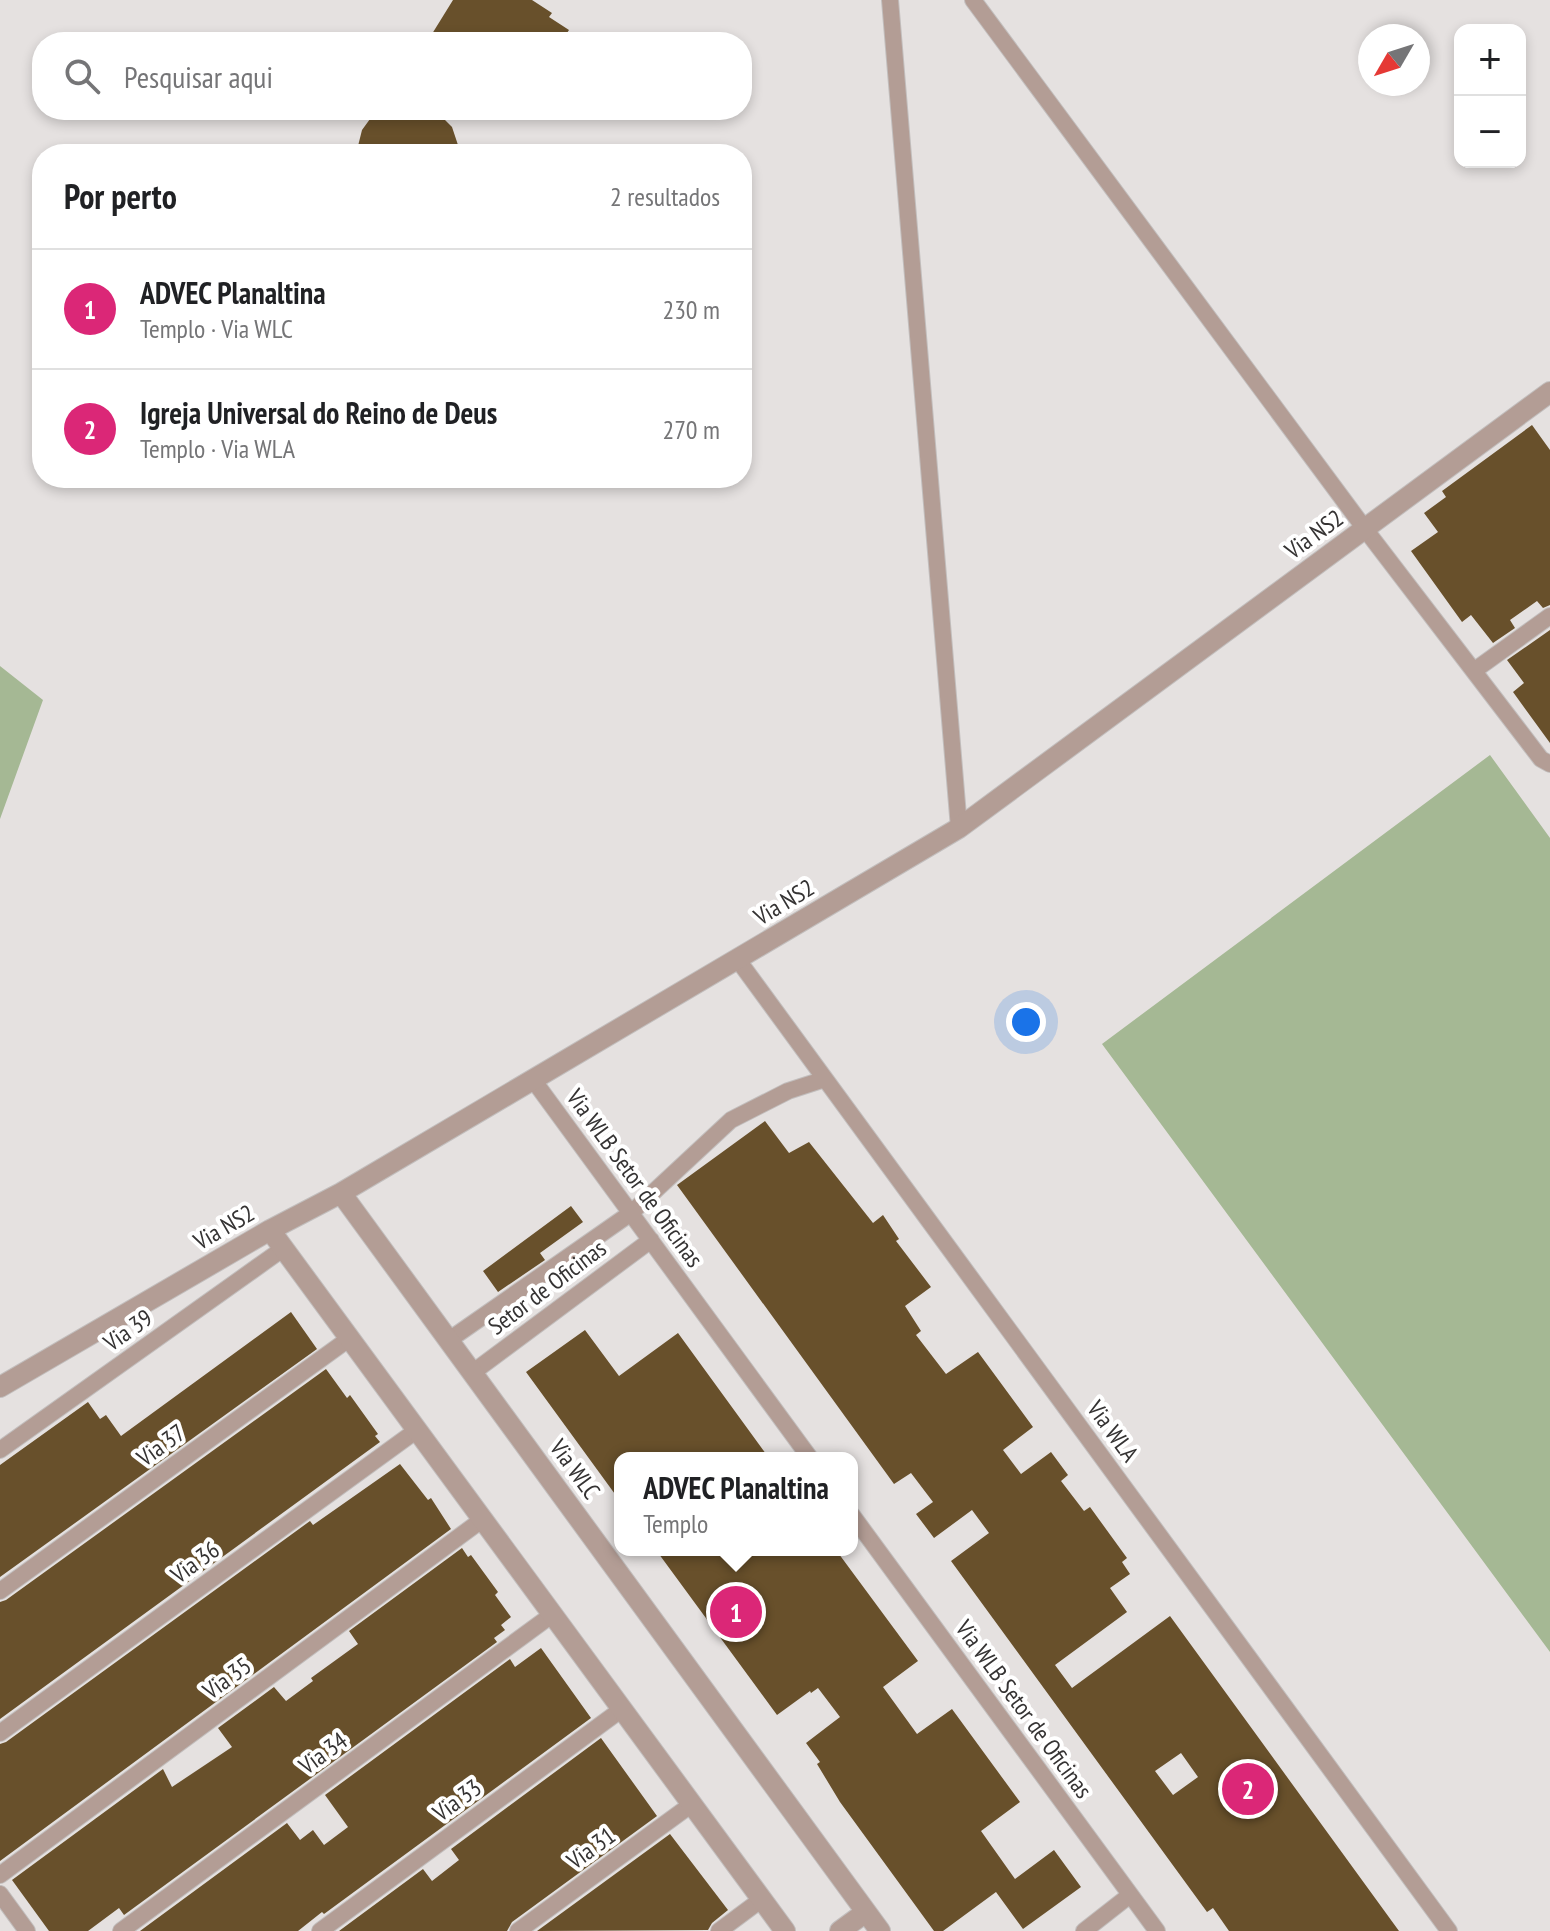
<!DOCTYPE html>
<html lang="pt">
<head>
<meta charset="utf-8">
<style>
	:root { --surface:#fff; --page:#f6f6f6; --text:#202124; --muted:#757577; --line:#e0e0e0; --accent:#db2777 }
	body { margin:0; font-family:"PT Sans Narrow",sans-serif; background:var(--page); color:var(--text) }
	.controls { position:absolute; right:24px; top:24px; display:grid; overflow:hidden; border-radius:16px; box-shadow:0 4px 12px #0003 }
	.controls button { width:72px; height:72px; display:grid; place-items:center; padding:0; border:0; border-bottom:2px solid var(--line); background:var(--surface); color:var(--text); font:40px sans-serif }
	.compass { position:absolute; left:1358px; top:24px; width:72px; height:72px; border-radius:50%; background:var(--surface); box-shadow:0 4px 12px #0003; rotate:231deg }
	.you { position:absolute; left:1026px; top:1022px; width:28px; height:28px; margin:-20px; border:6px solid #fff; border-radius:50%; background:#1a73e8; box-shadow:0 0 0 12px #1a73e833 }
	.badge { display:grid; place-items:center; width:52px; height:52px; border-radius:50%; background:var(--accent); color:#fff; font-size:26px; font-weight:700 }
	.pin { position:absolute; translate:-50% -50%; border:4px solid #fff; box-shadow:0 2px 8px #0006 }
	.popup { position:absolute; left:614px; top:1452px; width:244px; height:104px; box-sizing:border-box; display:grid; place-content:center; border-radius:16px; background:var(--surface); filter:drop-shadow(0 2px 6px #0005); font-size:26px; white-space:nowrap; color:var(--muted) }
	.popup b { font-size:30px; color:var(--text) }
	.popup::after { content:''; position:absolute; left:50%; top:100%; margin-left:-16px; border:16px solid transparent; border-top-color:var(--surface) }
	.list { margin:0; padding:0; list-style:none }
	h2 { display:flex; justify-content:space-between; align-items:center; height:104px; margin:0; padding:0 32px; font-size:34px }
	h2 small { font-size:26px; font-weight:400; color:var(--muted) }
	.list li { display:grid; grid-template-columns:52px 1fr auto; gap:24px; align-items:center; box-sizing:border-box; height:120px; padding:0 32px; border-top:2px solid var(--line) }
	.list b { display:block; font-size:30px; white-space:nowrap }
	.list p { margin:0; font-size:26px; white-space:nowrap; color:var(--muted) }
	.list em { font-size:26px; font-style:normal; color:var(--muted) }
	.icon { flex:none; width:44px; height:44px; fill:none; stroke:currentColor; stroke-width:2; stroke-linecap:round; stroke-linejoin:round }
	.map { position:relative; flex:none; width:1550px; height:1931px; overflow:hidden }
	.search { position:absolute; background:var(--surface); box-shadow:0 4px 12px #0003; left:32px; top:32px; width:720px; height:88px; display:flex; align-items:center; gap:20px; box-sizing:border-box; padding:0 28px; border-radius:32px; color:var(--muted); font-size:30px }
	.panel { position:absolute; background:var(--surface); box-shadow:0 4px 12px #0003; left:32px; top:144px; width:720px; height:344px; border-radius:32px }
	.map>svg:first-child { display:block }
	.green { fill:#a5b894 }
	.building { fill:#68502b; fill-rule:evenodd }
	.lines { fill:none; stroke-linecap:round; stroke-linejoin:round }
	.minor-casing { stroke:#c2bebd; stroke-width:18 }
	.tertiary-casing { stroke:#c2bebd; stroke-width:22 }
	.minor { stroke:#b39d95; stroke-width:16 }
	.tertiary { stroke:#b39d95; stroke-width:20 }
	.labels { text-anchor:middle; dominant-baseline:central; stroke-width:8; stroke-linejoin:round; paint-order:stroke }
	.street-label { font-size:24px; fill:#353333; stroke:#fff }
</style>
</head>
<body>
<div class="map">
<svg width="1550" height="1931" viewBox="0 0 1550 1931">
	<rect width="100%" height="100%" fill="#e5e1e0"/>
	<path class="green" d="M0,666L43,700L0,819Z
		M1490,755L1550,838V1652L1102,1044Z"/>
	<path class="building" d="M453,0H532L552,13L549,17L569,30L561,42H427Z
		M382,110H435L452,127L461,154H356L362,130L370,119Z
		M1532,425L1550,450V605L1543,608L1537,601L1510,620L1515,628L1493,643L1471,615L1462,622L1411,551L1438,532L1424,513L1446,497L1442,491Z
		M1550,630V743L1513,692L1524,683L1507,660Z
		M765,1121L789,1153L809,1142L873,1223L883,1215L899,1239L896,1241L931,1287L905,1306L921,1331L916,1335L946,1374L978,1352L1033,1427L1003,1450L1021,1474L1051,1452L1068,1475L1061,1481L1084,1511L1090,1507L1127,1558L1122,1562L1130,1574L1110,1588L1127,1612L1055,1665L1072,1688L1170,1616L1399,1931H1229L1213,1908L1207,1912L951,1561L989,1533L972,1510L934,1538L916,1514L933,1502L911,1473L894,1484L677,1185ZM1181,1753L1198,1777L1173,1795L1155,1771Z
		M571,1206L583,1222L540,1253L545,1260L498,1292L483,1271Z
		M291,1312L317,1349L0,1577V1465L88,1402L100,1419L106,1415L121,1436Z
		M585,1330L619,1376L678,1333L769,1458H620V1501L526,1372Z
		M326,1369L347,1398L350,1395L378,1434L375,1436L380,1442L0,1719V1602L6,1600Z
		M400,1464L428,1500L431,1498L451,1529L0,1861V1744L6,1742L310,1521L313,1525Z
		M462,1548L468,1557L471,1555L498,1592L495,1595L511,1617L501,1625L505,1630L494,1638L497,1642L124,1915L119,1908L88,1931H49L12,1880L163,1769L172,1787L232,1747L218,1728L274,1687L286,1701L313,1681L311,1678L358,1644L349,1631Z
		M656,1550H836L918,1661L883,1687L917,1734L952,1709L1020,1802L981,1831L1015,1879L1054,1850L1081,1887L1023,1929L996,1892L943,1931H934L840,1802L817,1764L820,1762L806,1743L840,1717L818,1688L811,1693L810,1691L777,1715Z
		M541,1648L591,1718L324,1914L322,1912L298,1931H140L287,1823L300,1840L313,1830L324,1845L348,1827L325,1795L510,1659L515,1667Z
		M601,1738L657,1816L512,1922L507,1931H339L423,1869L432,1881L459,1860L451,1849Z
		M670,1834L728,1910L712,1923L708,1930L537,1931Z"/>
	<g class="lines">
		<g class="minor-casing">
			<path id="minor" d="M890,0L959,828
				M973,0L1365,529L1541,759L1550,764
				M1475,670L1550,616
				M738,960L1449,1931
				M534,1081L810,1458
				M449,1340L631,1213L731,1120L788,1091L825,1079
				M472,1373L651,1240
				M0,1450L284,1248
				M852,1515L1157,1931
				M0,1591L350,1338
				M0,1733L417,1430
				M0,1875L483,1519
				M0,1894L27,1931
				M121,1931L553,1614
				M320,1931L622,1709
				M518,1931L692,1804
				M719,1931L762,1899
				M1084,1931L1130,1895"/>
		</g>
		<g class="tertiary-casing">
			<path id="tertiary" d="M341,1193L880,1931
				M270,1230L785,1931
				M0,1387L270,1230L341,1193L959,828L1550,392
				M840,1931L866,1912"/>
		</g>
		<use href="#minor" class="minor"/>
		<use href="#tertiary" class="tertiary"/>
	</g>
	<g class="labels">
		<g class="street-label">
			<text transform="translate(1314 534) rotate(-36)">Via NS2</text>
			<text transform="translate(784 902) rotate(-31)">Via NS2</text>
			<text transform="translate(635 1178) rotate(54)">Via WLB Setor de Oficinas</text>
			<text transform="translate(224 1227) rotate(-30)">Via NS2</text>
			<text transform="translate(547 1287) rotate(-37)">Setor de Oficinas</text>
			<text transform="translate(128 1330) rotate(-35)">Via 39</text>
			<text transform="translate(1113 1431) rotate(54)">Via WLA</text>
			<text transform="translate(161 1445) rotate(-36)">Via 37</text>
			<text transform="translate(575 1469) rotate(54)">Via WLC</text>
			<text transform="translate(195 1562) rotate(-36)">Via 36</text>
			<text transform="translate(227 1678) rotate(-36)">Via 35</text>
			<text transform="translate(1024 1709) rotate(54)">Via WLB Setor de Oficinas</text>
			<text transform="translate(323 1753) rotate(-36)">Via 34</text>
			<text transform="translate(457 1800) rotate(-36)">Via 33</text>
			<text transform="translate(591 1848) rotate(-36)">Via 31</text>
		</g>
	</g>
</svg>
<div class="controls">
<button>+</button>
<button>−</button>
</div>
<svg class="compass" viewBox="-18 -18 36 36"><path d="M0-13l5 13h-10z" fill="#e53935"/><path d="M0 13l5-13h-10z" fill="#757577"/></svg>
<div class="you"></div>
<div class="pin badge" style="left:736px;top:1612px">1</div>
<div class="popup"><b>ADVEC Planaltina</b>Templo</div>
<div class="pin badge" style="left:1248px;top:1789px">2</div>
<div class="search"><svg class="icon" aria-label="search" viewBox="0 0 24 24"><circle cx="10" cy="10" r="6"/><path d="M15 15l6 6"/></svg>Pesquisar aqui</div>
<section class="panel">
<h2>Por perto<small>2 resultados</small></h2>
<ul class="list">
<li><span class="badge">1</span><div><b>ADVEC Planaltina</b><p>Templo · Via WLC</p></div><em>230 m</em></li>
<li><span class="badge">2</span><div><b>Igreja Universal do Reino de Deus</b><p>Templo · Via WLA</p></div><em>270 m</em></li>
</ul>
</section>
</div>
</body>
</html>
